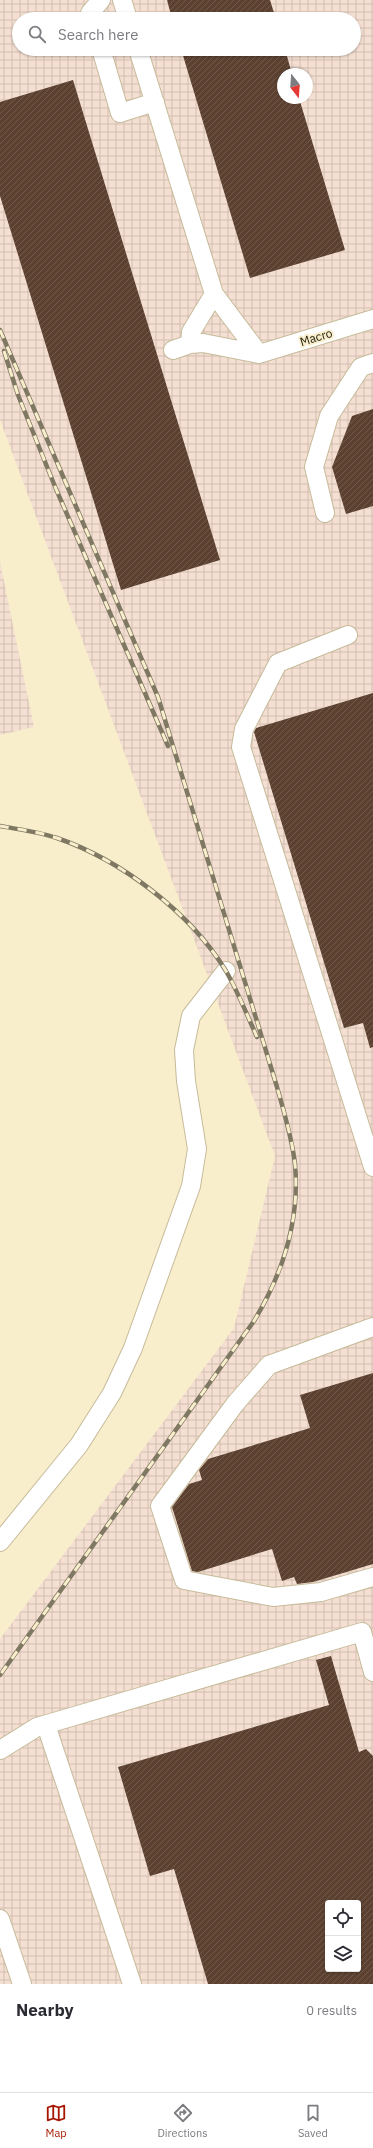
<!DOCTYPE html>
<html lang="en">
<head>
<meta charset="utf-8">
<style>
	:root { --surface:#fff; --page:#f7f7f7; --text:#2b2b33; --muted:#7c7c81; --line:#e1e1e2; --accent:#a71600 }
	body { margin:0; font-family:"IBM Plex Sans",sans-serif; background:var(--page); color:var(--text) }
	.controls { position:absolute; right:12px; bottom:12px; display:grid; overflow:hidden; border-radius:4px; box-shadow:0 1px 3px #0004 }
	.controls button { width:36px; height:36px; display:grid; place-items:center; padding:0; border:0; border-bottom:1px solid var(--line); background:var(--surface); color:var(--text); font:20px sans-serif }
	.compass { position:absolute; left:277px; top:68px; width:36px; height:36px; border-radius:50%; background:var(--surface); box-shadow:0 1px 3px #0004; rotate:163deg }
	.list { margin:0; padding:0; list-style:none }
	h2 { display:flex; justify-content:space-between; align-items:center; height:52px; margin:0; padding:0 16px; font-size:17px }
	h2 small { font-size:13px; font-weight:400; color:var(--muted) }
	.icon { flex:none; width:22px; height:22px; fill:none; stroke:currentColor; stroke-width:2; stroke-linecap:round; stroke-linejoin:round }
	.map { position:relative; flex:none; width:373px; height:1984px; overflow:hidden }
	.search { position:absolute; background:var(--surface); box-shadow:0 1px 3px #0004; left:12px; right:12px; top:12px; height:44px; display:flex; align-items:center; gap:10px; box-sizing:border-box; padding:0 14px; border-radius:22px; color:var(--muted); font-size:15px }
	.sheet { height:108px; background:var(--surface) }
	nav { display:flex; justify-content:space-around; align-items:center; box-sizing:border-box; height:56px; border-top:1px solid var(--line); background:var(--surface); font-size:11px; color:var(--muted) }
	nav a { display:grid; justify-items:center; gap:2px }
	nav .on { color:var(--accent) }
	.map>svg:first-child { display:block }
	.industrial { fill:url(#industrial-grid); fill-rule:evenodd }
	.building { fill:url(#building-hatch); fill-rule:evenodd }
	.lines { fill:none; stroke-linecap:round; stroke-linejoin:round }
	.minor-casing { stroke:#c6bb9a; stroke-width:20 }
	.minor { stroke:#fff; stroke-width:18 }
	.rail-casing { stroke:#7f7862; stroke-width:4.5 }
	.rail { stroke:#f9eecb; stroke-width:3; stroke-dasharray:9; stroke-linecap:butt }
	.labels { text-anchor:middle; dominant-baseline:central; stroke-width:4; stroke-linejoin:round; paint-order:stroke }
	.street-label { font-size:12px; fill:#242013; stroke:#f9eecb }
</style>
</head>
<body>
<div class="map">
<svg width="373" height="1984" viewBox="0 0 373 1984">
	<defs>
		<pattern id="industrial-grid" width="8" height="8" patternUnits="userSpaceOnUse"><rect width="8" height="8" fill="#f5dfd2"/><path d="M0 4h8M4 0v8" fill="none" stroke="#d2bfb3"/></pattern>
		<pattern id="building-hatch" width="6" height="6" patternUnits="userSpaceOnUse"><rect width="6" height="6" fill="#5c4130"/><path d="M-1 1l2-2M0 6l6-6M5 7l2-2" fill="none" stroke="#6f5a4b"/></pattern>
	</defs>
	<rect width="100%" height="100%" fill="#f9eecb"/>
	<path class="industrial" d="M0,0H373V1984H0V1639L234,1328L275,1156L0,420ZM19,19H354V49H19ZM283,74H307V98H283ZM328,1903H358V1969H328Z
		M0,562L34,727L0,735Z"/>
	<path class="building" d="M167,0H270L276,19H172Z
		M181,49H285L292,74H283V98H299L345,250L250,278Z
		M73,80L220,560L121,590L0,196V102Z
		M373,409V506L346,514L332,467L352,416Z
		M373,693V1047L370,1048L363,1023L344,1028L254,732L256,728Z
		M373,1373V1564L313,1582L297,1584L294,1577L282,1581L272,1549L198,1572L192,1571L172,1507L189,1484L202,1480L199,1470L208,1459L310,1428L300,1395Z
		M331,1656L359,1752L366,1749L373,1756V1984H208L174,1869L150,1876L118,1767L329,1705L316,1660ZM328,1903H358V1969H328Z"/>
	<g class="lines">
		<g class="minor-casing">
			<path id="minor" d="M122,0L128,19
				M92,19L90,13L101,0
				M101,49L120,113L155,102
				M138,49L214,294L259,354
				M214,294L191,332L190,344L203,343L259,354L373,319
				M173,350L190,344
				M325,513L314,467L329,416L361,367L373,363
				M348,635L278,663L244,729L241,747L373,1167
				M373,1327L269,1365L235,1404L160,1506L184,1580L273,1597L321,1592L373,1577
				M0,1542L79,1445L112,1393L133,1348L191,1186L197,1149L186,1081L184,1050L191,1016L226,971
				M46,1725L132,1984
				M0,1750L37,1727L362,1632L373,1672
				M0,1919L22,1984"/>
		</g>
		<use href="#minor" class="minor"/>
		<g class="rail-casing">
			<path id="rail" d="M0,330L158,697L277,1087C284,1112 292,1138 295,1164C300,1221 283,1273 254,1321L0,1675
				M4,351L18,395L56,489L168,746
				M0,826C18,829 39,832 57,838C121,860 190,912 226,971C238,992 247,1015 257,1037"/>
		</g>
		<use href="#rail" class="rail"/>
	</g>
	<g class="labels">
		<g class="street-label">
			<text transform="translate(316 337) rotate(-17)">Macro</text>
		</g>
	</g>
</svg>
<div class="controls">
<button><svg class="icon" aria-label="locate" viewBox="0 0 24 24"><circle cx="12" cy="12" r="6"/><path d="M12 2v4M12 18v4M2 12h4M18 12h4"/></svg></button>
<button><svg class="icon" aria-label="layers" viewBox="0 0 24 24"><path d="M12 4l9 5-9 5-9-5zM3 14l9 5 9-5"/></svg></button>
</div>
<svg class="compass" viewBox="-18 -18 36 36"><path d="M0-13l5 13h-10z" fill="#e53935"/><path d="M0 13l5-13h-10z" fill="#7c7c81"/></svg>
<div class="search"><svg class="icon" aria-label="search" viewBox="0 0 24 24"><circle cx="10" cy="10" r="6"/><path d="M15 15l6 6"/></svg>Search here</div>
</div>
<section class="sheet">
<h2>Nearby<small>0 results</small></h2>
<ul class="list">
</ul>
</section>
<nav>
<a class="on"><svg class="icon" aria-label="map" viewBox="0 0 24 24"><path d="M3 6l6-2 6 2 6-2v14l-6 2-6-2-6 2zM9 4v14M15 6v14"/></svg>Map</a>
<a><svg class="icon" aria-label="directions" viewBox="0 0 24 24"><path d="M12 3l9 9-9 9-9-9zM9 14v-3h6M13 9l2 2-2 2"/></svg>Directions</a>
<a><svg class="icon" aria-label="saved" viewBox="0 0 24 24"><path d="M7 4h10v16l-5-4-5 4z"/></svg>Saved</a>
</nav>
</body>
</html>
